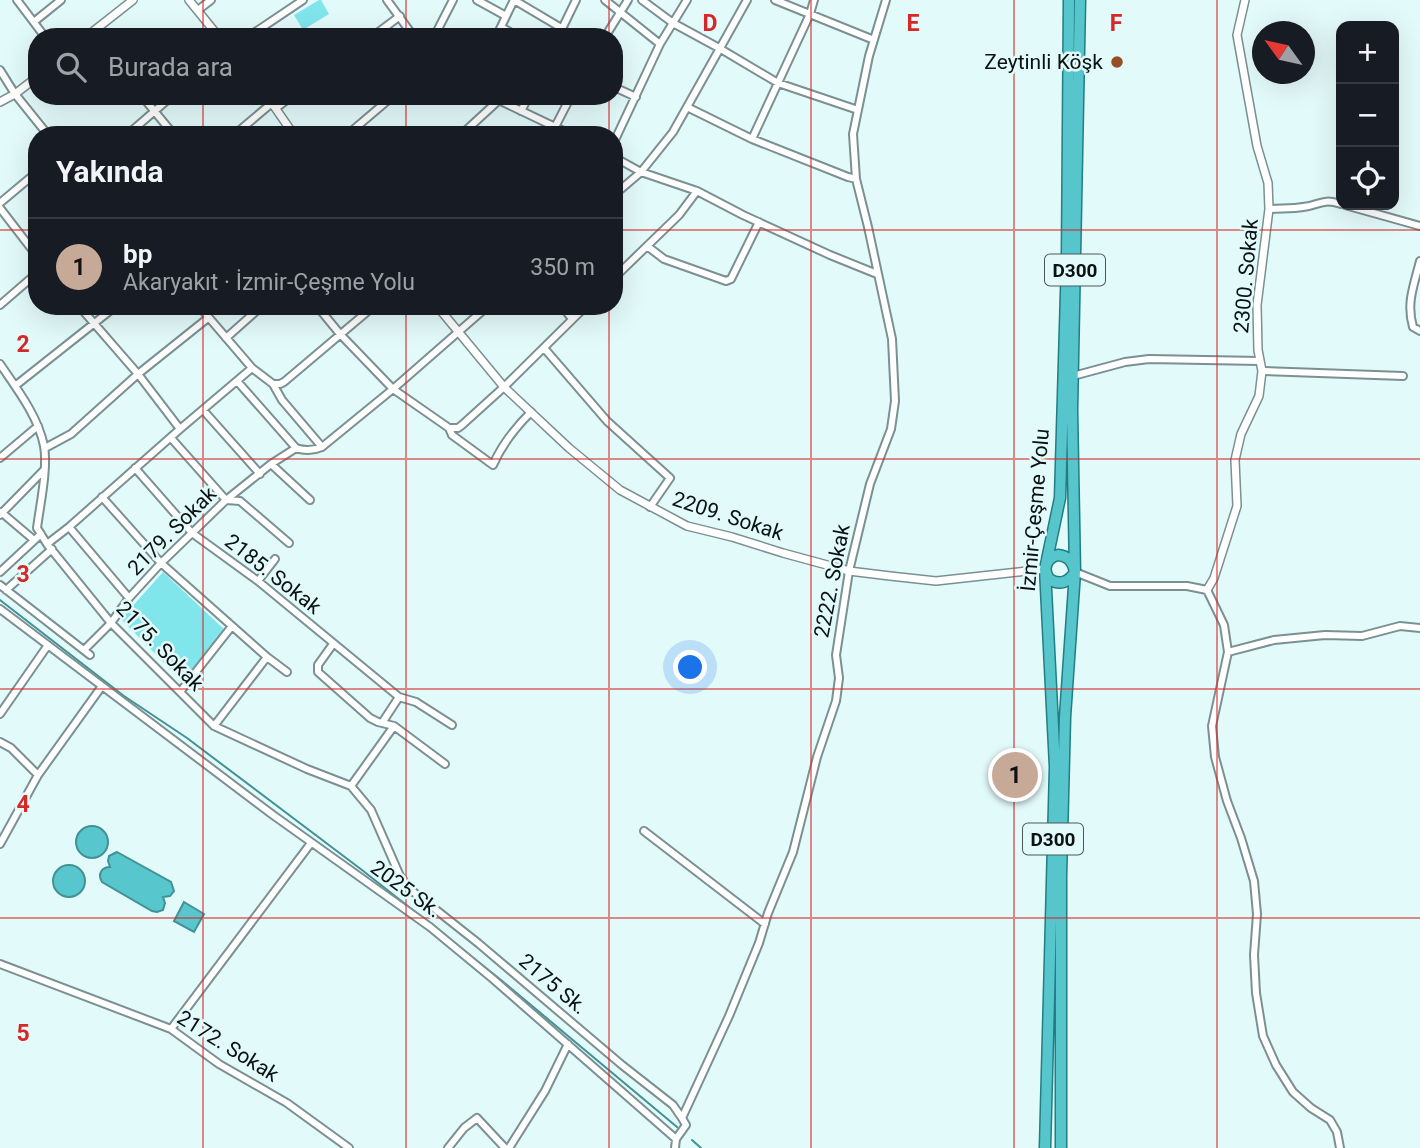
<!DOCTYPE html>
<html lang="tr">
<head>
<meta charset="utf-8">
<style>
	:root { --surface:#171b24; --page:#242831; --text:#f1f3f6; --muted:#9ea1a6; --line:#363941; --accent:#c7a998 }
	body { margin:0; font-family:Roboto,sans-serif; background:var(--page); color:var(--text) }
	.controls { position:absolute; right:21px; top:21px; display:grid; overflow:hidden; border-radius:14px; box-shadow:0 7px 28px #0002 }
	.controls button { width:63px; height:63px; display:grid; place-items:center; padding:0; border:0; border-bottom:2px solid var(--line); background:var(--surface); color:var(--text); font:35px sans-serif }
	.compass { position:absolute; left:1252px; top:21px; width:63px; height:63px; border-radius:50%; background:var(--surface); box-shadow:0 7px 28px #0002; rotate:303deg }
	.you { position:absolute; left:691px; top:668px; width:24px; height:24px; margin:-18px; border:5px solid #fff; border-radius:50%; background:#1a73e8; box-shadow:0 0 0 10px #1a73e833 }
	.badge { display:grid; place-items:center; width:46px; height:46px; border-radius:50%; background:var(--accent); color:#111; font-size:23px; font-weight:700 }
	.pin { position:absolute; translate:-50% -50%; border:4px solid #fff; box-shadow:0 2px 7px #0006 }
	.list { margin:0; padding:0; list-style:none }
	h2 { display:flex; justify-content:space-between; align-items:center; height:91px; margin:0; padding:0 28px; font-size:30px }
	h2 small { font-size:23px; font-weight:400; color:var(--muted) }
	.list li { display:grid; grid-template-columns:46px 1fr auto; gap:21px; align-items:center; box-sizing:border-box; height:98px; padding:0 28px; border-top:2px solid var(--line) }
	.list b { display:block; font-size:26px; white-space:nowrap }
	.list p { margin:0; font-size:23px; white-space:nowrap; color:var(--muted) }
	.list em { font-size:23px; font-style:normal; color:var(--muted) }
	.icon { flex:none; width:38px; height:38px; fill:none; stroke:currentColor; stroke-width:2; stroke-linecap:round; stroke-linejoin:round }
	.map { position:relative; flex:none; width:1420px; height:1148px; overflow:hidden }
	.search { position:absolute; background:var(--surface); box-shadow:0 7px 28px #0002; left:28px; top:28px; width:595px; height:77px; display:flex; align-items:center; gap:18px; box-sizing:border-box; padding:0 24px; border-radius:28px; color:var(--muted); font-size:26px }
	.panel { position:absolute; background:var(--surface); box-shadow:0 7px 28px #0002; left:28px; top:126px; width:595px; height:189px; border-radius:28px }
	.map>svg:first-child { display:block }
	.green { fill:#80e6ec }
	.water { fill:#58c7cd; stroke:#419195; stroke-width:2 }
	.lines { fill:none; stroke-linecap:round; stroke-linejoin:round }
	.stream { stroke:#419195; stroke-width:2 }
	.minor-casing { stroke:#7b9091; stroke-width:10 }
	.tertiary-casing { stroke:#7b9091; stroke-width:10 }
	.trunk-casing { stroke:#217e82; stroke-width:13 }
	.minor { stroke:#fff; stroke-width:6 }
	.tertiary { stroke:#fff; stroke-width:7 }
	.trunk { stroke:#57c6cc; stroke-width:10 }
	.grid { fill:none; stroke:#d62828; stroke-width:2; stroke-opacity:0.55 }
	.poi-dot { fill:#944f24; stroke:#e3fafb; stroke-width:2.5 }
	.labels { text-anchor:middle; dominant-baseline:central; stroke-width:5; stroke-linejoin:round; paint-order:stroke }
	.shield { fill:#e3fafb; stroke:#4b5858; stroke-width:2 }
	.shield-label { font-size:19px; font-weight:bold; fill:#0a1212 }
	.poi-label { font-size:21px; fill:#0a1212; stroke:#e3fafb; text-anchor:end }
	.street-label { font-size:21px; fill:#0a1212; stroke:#e3fafb }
	.grid-label { font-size:23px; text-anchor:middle; font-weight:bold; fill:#d62828; stroke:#e3fafb; stroke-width:5; stroke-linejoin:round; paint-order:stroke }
</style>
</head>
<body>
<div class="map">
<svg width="1420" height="1148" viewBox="0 0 1420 1148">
	<rect width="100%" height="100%" fill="#e3fafb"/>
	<path class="green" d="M319,0H321L329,14L303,30L294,15Z
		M163,572L226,631L183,682L121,619Z"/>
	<path class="water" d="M76 842a16 16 0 1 1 32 0a16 16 0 1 1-32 0Z
		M117,852L171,882L174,891L170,896L163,897L165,903L163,910L157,912L152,911L102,882C97,874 102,867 110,867L108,861L109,856Z
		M53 881a16 16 0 1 1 32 0a16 16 0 1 1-32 0Z
		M184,902L204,914L194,932L174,921Z"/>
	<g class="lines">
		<path class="stream" d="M0,600L124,696L187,738L362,870L428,922
			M443,934L501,980L677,1127
			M692,1140L701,1148"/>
		<g class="minor-casing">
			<path id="minor" d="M17,0L45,37
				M387,0L414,37
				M477,0L506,16
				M605,0L660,44
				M642,0L673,23L719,48L778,83L858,110
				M775,0L874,40
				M814,0L810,14L752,139L848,177L856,179
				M198,10L211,0
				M35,21L61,0
				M501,27L519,37
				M248,37L303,0
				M372,37L400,16
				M434,37L453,0
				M496,37C502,25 508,12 514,0L563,29
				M558,37L576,0
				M605,37L628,0
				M0,70L15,94L48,135
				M614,87L636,97
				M142,96L174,135
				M490,96L572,135
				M687,107L752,139
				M276,108L292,96
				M521,111L529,96
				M555,127L571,96
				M127,135L172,96
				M234,135L272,103
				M347,135L393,96
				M461,135L499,100
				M614,142L660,44L687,0
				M614,157L641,172L697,191L743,215L830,255L877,274
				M614,195L641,172L673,132L747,0
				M0,203L37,172
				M1345,205L1420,226
				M0,208L37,256
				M1269,209C1280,208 1292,209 1303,207C1321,205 1321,198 1341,204
				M647,246L664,259L726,281L731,279L759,222
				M1420,261C1414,285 1406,303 1413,327L1420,331
				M614,278L679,215L697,191
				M0,305L37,273
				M79,306L138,374L180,429
				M199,306L252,368L273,384L282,400L322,447
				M317,306L340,334L393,389L449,428
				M562,306L572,319
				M226,338L262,306
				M544,348L607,421L670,478L650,507
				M0,364C17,389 38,416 44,446C48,468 40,505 37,528L47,544L111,623L214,726L307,769L351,786L371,810L400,876L411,890L478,943L622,1065L673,1105L682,1118
				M1262,371L1403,376
				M1073,376L1125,362L1149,359L1260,361
				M237,381L296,448C305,451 313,451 322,447L393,389L488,306
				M273,384H280L284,382L374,306
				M15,386L116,306
				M203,410L260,474
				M449,428H458L462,425L504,387L586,306
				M449,428L452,435L493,465C502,444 515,428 531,412
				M171,438L226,500L240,501L289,543
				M45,448L71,434L138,374L208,318
				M0,458L38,426
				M271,464L310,500
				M135,468L192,533L258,581L399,697L416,702L452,725
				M102,497L161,563L267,657L287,672
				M1,512L34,540
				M0,515L44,470
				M69,527L129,598
				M47,544L69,527L180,429L252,368
				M0,572L41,534
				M1075,572L1110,586H1187L1207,590L1224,625L1228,652L1212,726L1215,757L1227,801L1241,838L1254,881L1257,914L1254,955L1256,993L1263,1036L1276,1065L1293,1092L1311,1108L1330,1120L1337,1132L1340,1148
				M258,581L275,559
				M0,585L90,655
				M6,590L52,549
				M0,609L273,815L430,927L493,979L676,1139
				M333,644L318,665V672L370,718L378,722L394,726L351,786
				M84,650L111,623L129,598L161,563L226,500L271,464L296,448
				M1228,652L1274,640L1325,635L1362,636L1400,626L1420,628
				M180,692L232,626
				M0,714L48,645
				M382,723L399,697
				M214,726L267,657
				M394,726L445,764
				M0,742L11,748L38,775
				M644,831L765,924
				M0,844L38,775L102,686
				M0,964L171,1029L219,1064L287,1103L349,1148
				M171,1029L311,843
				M448,1148L464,1128L477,1118L505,1148
				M509,1148L545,1091L568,1044
				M675,1148L676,1139L686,1125L682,1118L729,1016L759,943L768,913L793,852L817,757L836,701L839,678L836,655L849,571L870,484L891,429L895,401L892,339L868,227L856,179L853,134L869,56L886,0"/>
		</g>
		<g class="tertiary-casing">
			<path id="tertiary" d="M189,0L219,37
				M86,37L133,0
				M267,96L294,135
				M0,102L15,94L37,77
				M437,306L504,387L569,448L620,490L687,526L732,537L783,553L849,571L890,576L936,581L1045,569
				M1207,590L1214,578L1237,506L1235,460L1241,434L1259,396L1262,371L1258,350L1257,305L1269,209L1268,183L1257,146L1237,35L1245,0"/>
		</g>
		<g class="trunk-casing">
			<path id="trunk" d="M1058,555C1069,556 1073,562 1075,572C1069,582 1060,586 1049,579C1042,569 1046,558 1058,555Z
				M1045,1148L1055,767L1045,569L1060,498L1067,258L1069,0
				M1061,1148V877L1065,717L1075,572L1072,410L1080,0"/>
		</g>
		<use href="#minor" class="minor"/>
		<use href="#tertiary" class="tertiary"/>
		<use href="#trunk" class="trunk"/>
	</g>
	<path class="grid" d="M203,0V37M406,0V37M609,0V37M811,0V1148M1014,0V1148M1217,0V1148M203,96V135M406,96V135M609,96V135M0,230H37M614,230H1420M203,306V1148M406,306V1148M609,306V1148M0,459H1420M0,689H1420M0,918H1420"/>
	<circle class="poi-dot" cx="1117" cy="62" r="7"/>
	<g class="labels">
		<g class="shield">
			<rect x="1045" y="254.5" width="60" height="31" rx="5"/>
			<rect x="1023" y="823.5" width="60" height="31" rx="5"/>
		</g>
		<g class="shield-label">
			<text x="1075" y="270">D300</text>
			<text x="1053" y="839">D300</text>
		</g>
		<g class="poi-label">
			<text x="1103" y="62">Zeytinli Köşk</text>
		</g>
		<g class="street-label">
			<text transform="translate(1246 276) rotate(-85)">2300. Sokak</text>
			<text transform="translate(1035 510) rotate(-85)">İzmir-Çeşme Yolu</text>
			<text transform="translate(728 516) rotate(18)">2209. Sokak</text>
			<text transform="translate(172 531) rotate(-45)">2179. Sokak</text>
			<text transform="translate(273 574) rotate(38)">2185. Sokak</text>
			<text transform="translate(832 581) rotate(-79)">2222. Sokak</text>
			<text transform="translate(160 646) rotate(46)">2175. Sokak</text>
			<text transform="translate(406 889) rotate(36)">2025 Sk.</text>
			<text transform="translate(553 984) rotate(40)">2175 Sk.</text>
			<text transform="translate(228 1046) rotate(32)">2172. Sokak</text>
		</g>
	</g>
	<g class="grid-label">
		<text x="710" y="31">D</text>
		<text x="913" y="31">E</text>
		<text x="1116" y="31">F</text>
		<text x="23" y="352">2</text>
		<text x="23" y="582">3</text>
		<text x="23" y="812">4</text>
		<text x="23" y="1041">5</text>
	</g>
</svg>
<div class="controls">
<button>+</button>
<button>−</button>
<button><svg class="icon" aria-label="locate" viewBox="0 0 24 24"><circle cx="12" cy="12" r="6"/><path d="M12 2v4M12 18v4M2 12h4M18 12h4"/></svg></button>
</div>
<svg class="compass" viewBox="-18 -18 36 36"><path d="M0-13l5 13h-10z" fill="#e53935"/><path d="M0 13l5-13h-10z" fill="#9ea1a6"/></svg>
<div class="you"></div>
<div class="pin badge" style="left:1015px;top:775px">1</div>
<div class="search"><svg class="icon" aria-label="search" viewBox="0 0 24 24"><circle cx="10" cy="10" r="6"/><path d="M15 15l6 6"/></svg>Burada ara</div>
<section class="panel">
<h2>Yakında<small></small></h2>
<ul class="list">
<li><span class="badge">1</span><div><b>bp</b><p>Akaryakıt · İzmir-Çeşme Yolu</p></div><em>350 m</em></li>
</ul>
</section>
</div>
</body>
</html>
